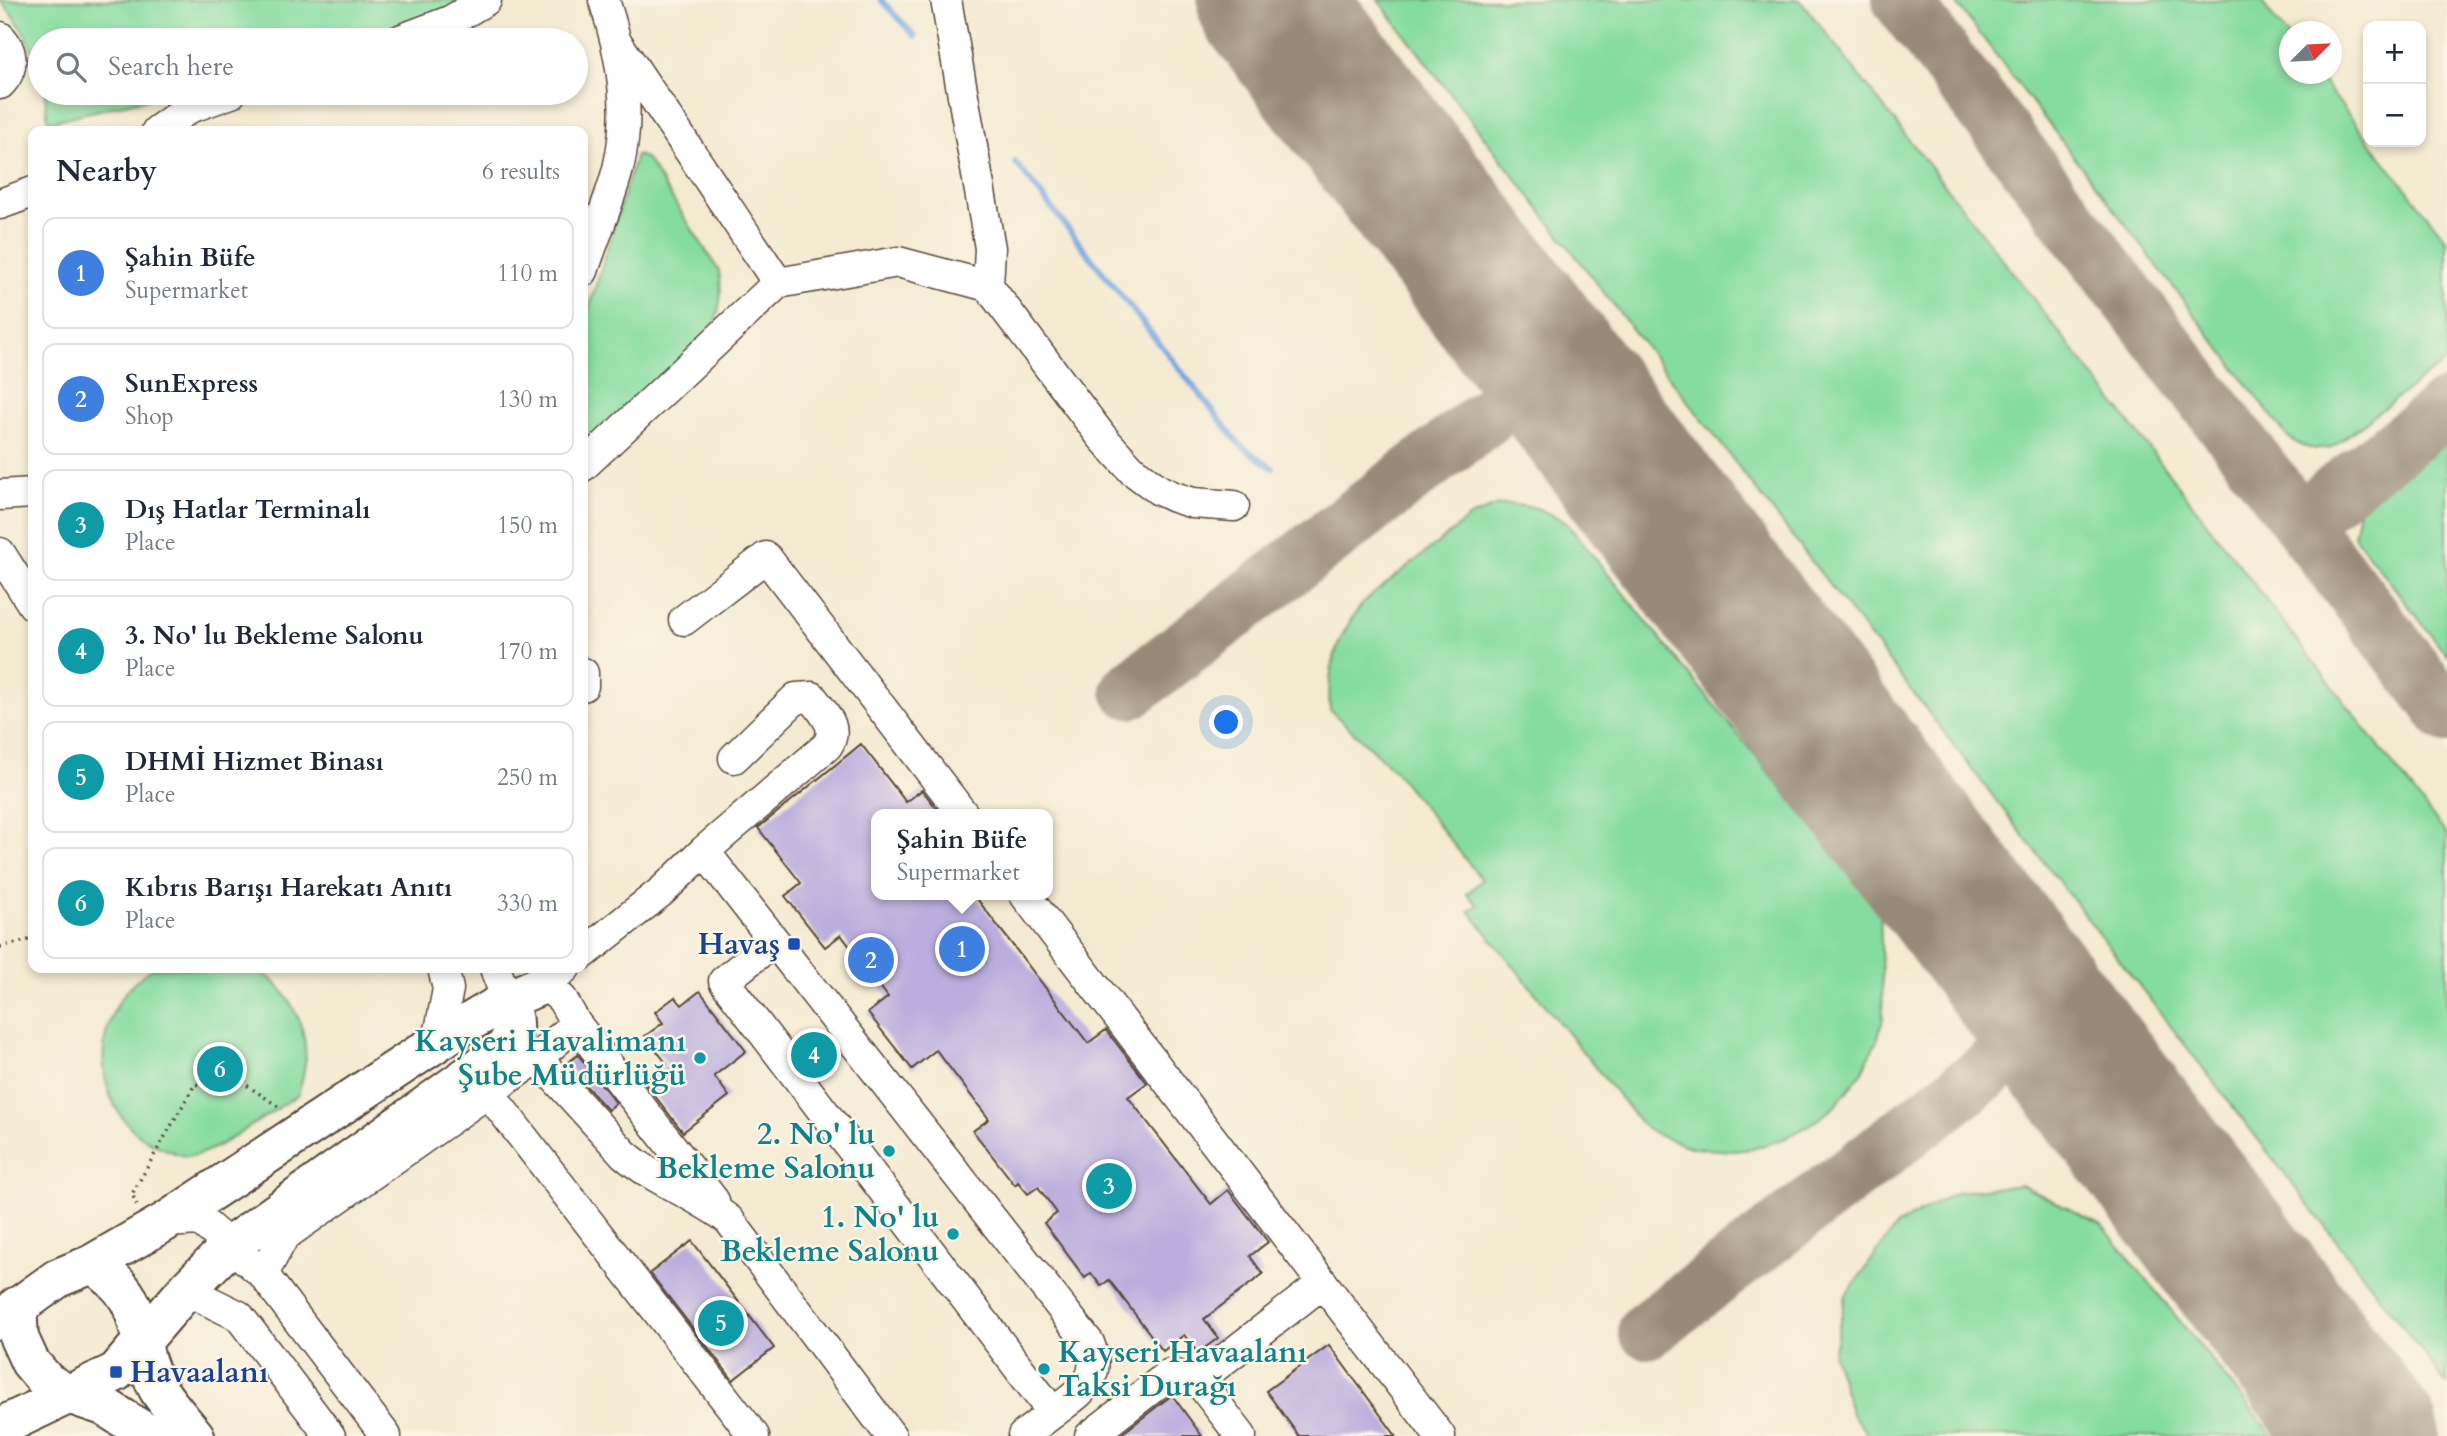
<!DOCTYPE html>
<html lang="en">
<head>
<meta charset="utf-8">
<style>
	:root { --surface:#fff; --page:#f2f2f3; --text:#1f2937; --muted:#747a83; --line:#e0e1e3; --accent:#1a73e8 }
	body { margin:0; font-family:Cardo,serif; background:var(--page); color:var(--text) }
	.controls { position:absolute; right:21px; top:21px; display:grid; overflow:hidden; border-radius:14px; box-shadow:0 4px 10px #0003 }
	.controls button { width:63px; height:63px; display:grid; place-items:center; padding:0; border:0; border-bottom:2px solid var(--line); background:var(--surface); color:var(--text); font:35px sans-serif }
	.compass { position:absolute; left:2279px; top:21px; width:63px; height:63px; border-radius:50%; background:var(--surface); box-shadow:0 4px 10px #0003; rotate:66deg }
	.you { position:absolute; left:1227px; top:723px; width:24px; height:24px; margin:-18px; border:5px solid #fff; border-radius:50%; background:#1a73e8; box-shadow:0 0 0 10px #1a73e833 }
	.badge { display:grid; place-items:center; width:46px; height:46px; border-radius:50%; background:var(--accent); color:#fff; font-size:23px; font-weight:700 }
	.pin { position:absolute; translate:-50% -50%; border:4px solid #fff; box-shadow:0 2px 7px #0006 }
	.popup { position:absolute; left:871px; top:809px; width:182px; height:91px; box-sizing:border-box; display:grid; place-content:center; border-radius:14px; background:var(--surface); filter:drop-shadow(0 2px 5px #0005); font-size:23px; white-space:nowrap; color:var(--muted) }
	.popup b { font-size:26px; color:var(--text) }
	.popup::after { content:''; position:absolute; left:50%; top:100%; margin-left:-14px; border:14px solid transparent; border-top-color:var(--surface) }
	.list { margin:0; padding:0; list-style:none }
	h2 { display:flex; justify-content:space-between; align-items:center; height:91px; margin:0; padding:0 28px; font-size:30px }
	h2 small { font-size:23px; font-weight:400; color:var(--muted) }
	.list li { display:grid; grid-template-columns:46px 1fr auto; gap:21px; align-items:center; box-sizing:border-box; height:112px; margin:0 14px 14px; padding:0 14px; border:2px solid var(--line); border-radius:14px }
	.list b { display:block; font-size:26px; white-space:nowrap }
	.list p { margin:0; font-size:23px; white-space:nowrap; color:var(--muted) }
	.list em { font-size:23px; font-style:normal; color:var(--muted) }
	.icon { flex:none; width:38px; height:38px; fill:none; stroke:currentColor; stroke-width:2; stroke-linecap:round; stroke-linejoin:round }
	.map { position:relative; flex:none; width:2447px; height:1436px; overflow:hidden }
	.search { position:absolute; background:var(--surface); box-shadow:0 4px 10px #0003; left:28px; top:28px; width:560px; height:77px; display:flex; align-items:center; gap:18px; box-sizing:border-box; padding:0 24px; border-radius:38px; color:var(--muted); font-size:26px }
	.panel { position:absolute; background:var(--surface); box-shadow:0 4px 10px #0003; left:28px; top:126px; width:560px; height:847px; border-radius:14px }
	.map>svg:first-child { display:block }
	.green { fill:#85dca0; stroke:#60835f; stroke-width:2 }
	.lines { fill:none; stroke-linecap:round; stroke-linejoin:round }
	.stream { stroke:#77a8e2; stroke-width:6 }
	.taxiway { stroke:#988a78; stroke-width:58 }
	.runway { stroke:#988a78; stroke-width:144 }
	.building { fill:#bbaede }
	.minor-casing { stroke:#574739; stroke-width:33 }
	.major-casing { stroke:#574739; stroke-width:42 }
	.path { stroke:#574739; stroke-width:3.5; stroke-dasharray:2 5; stroke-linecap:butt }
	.minor { stroke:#fff; stroke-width:30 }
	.major { stroke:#fff; stroke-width:38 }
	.transit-dot { fill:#1a4fb4; stroke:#fcf5e5; stroke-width:2.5 }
	.culture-dot { fill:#0f9aa8; stroke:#fcf5e5; stroke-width:2.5 }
	.labels { text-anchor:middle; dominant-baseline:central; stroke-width:5; stroke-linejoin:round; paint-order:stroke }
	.transit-label { font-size:30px; font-weight:bold; fill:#164399; stroke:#fcf5e5; text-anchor:end }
	.culture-label { font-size:30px; font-weight:bold; fill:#0d838f; stroke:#fcf5e5; text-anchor:end }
</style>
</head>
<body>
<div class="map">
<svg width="2447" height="1436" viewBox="0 0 2447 1436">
	<rect width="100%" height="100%" fill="#fcf5e5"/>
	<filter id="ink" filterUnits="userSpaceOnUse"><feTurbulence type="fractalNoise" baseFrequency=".0143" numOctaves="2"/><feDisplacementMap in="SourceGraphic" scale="14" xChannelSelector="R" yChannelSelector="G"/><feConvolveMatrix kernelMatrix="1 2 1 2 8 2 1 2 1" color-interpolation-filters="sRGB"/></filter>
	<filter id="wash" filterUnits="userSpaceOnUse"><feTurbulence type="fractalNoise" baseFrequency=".00686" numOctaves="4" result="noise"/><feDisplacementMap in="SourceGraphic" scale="28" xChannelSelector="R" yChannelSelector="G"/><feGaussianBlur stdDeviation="1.57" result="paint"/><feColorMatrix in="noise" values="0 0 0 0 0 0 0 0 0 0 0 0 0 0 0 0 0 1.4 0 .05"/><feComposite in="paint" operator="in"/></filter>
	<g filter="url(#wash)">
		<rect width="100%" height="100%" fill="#f4ead1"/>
		<path class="green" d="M0,0H473L387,40H40V72C32,46 19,20 0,0Z
			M1378,0H1800L2106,392L2447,835V1384Z
			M1954,0H2260L2289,38L2290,74H2317L2447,241V360L2331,448C2314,451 2301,448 2287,436Z
			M45,93H172L48,122Z
			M636,155L646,158L719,271C723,293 720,308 713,329L583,463V328Z
			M2447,421V655L2354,536L2361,499Z
			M1508,504L1537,508L1565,521L1880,910L1883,1018L1878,1038L1861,1074L1835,1106L1819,1119L1786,1138L1752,1149L1732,1151L1693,1148L1658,1135L1642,1125L1469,911L1478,905L1467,894L1482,880L1394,770L1330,710C1326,667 1338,631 1367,599L1470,517L1495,506Z
			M154,968H254C287,984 309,1027 305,1063C304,1074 301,1085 298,1095C272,1111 218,1152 191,1156C182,1157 173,1152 165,1149C86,1121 84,1007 154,968Z
			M2021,1185L2102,1225L2273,1436H1869L1852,1414L1833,1355L1846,1295L1897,1225L1956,1192Z"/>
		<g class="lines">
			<path class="stream" d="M881,0L915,36
				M1015,162L1240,445L1273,468"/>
			<path class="taxiway" d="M1901,0L2447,714
				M2299,521L2447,408
				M1130,690L1551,368
				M1647,1330L2051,1022"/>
			<path class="runway" d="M1269,0L2367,1436"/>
		</g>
		<g id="blocks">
			<path class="building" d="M861,744L906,802L922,790L941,814H876V895H974L1088,1043L1106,1030L1147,1083L1128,1097L1211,1204L1228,1190L1268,1242L1250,1256L1263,1274L1204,1319L1218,1338L1198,1353L1184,1335L1163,1351L1109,1280L1101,1286L1091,1273L1085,1278L1044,1223L1057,1213L1038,1187L1028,1194L1018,1182L1015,1185L973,1131L989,1119L936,1050L912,1069L868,1013L888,997L841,935L825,947L785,896L801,883L758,828Z
				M700,991L746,1051L714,1076L729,1096L683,1132L644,1082L667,1064L645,1036L663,1023L655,1012L675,997L682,1005Z
				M578,1055L616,1103L608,1110L566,1064Z
				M692,1241L774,1348L733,1380L650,1273Z
				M1329,1345L1396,1436H1299L1266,1391Z
				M1172,1395L1202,1436H1119Z"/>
		</g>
	</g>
	<g filter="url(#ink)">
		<use href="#blocks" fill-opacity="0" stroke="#574739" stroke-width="2"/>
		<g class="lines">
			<g class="minor-casing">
				<path id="minor" d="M946,0L990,248L988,286
					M0,37C14,51 14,70 0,84
					M400,40L450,21L486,0
					M618,44L778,283
					M157,131L189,108L231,93
					M0,204L33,192
					M583,271C594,237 609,203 618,169C632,111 622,55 604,0
					M583,466L778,283L898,262L988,286L1102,437L1132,470L1159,490L1174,497L1193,503L1234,506
					M0,495L33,493
					M0,553L33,605
					M684,620L766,557L963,814
					M583,673V686
					M704,851L1089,1343C1103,1378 1083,1390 1058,1409C1046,1418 1034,1427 1023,1436
					M1025,895L1440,1436
					M774,941L724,981L1053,1413
					M583,954L662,891L704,851L827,746C840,727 823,713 812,697L796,698L734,758
					M495,968L507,1000
					M565,968L544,984L562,999L576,1024L714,1201
					M438,1041L448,989L443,968
					M537,1058L624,1154C656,1182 696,1194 729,1220L891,1436
					M488,1092L754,1436
					M165,1222L200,1220L263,1274L386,1436
					M263,1274L284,1236L537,1058L576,1024
					M186,1290L239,1316L330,1436
					M1090,1436L1170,1374L1198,1380
					M1241,1436L1198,1380L1323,1283"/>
			</g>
			<g class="major-casing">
				<path id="major" d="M92,1264C153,1302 129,1336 158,1389C168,1405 183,1421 195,1436
					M17,1306L19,1338L30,1362L47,1382L68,1394L104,1406L151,1436
					M0,1320L58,1278L92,1264L165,1222L451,1033L507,1000L544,984
					M0,1427L116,1372L186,1290L231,1245L502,1051C517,1035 515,1019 507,1000"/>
			</g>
			<path class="path" d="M0,947L33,939
				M137,1205L132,1194L195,1084L217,1088L236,1078L282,1109"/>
			<use href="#minor" class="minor"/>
			<use href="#major" class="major"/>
		</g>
	</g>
	<g class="transit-dot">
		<rect x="787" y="937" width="14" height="14" rx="3.5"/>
		<rect x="109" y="1365" width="14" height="14" rx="3.5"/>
	</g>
	<g class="culture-dot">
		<circle cx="700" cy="1058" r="7"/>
		<circle cx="889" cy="1151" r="7"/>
		<circle cx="953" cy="1234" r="7"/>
		<circle cx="1044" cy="1369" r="7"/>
	</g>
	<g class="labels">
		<g class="transit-label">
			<text x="780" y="944">Havaş</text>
			<text x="130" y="1372" text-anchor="start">Havaalanı</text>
		</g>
		<g class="culture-label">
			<text x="686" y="1041">Kayseri Havalimanı<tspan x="686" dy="34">Şube Müdürlüğü</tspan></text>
			<text x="875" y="1134">2. No' lu<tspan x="875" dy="34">Bekleme Salonu</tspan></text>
			<text x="939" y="1217">1. No' lu<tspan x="939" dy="34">Bekleme Salonu</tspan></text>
			<text x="1058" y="1352" text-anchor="start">Kayseri Havaalanı<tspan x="1058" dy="34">Taksi Durağı</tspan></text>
		</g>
	</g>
</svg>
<div class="controls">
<button>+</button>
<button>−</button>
</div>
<svg class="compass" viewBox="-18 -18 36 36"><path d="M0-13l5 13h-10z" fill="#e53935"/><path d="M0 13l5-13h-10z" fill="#747a83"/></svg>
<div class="you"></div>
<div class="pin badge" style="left:962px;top:949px;background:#3f7fe0">1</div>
<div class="popup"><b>Şahin Büfe</b>Supermarket</div>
<div class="pin badge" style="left:871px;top:960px;background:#3f7fe0">2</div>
<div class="pin badge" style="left:1109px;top:1186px;background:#0f9aa8">3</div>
<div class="pin badge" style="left:814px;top:1055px;background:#0f9aa8">4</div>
<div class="pin badge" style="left:721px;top:1323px;background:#0f9aa8">5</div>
<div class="pin badge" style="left:220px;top:1069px;background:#0f9aa8">6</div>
<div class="search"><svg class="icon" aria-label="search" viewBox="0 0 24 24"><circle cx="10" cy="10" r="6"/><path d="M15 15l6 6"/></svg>Search here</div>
<section class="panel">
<h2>Nearby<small>6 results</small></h2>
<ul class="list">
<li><span class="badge" style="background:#3f7fe0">1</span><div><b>Şahin Büfe</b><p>Supermarket</p></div><em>110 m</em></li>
<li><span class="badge" style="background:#3f7fe0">2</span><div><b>SunExpress</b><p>Shop</p></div><em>130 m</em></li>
<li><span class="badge" style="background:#0f9aa8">3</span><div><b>Dış Hatlar Terminalı</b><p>Place</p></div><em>150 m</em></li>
<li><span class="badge" style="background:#0f9aa8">4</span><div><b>3. No' lu Bekleme Salonu</b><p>Place</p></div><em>170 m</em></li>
<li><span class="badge" style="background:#0f9aa8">5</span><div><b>DHMİ Hizmet Binası</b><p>Place</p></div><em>250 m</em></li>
<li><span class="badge" style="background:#0f9aa8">6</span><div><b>Kıbrıs Barışı Harekatı Anıtı</b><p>Place</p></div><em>330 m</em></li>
</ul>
</section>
</div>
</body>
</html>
